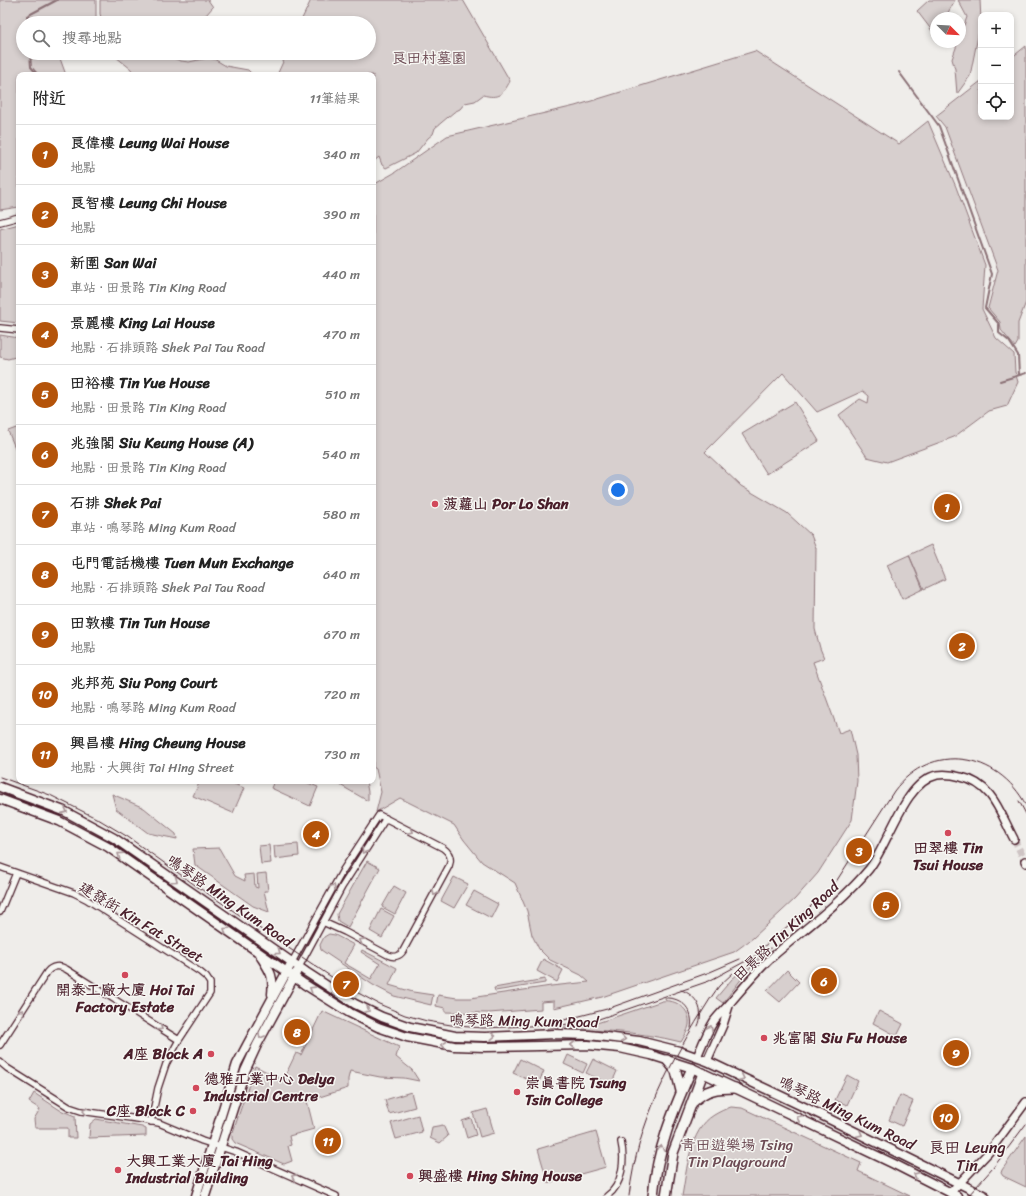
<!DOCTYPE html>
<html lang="zh-TW">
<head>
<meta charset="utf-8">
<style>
	:root { --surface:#fff; --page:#f6f6f6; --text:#222; --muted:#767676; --line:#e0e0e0; --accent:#b45309 }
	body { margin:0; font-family:Sriracha,"LXGW WenKai TC",sans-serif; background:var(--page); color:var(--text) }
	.controls { position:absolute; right:12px; top:12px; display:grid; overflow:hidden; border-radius:8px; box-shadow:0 2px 6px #0003 }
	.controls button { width:36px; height:36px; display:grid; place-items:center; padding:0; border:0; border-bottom:1px solid var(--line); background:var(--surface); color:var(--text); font:20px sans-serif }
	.compass { position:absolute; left:930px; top:12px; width:36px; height:36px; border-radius:50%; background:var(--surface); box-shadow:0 2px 6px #0003; rotate:114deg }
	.you { position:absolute; left:618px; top:490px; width:14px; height:14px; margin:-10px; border:3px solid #fff; border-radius:50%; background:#1a73e8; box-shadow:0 0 0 6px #1a73e833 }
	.badge { display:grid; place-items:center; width:26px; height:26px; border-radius:50%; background:var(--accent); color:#fff; font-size:13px; font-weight:700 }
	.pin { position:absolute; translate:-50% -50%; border:2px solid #fff; box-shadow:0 1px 4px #0006 }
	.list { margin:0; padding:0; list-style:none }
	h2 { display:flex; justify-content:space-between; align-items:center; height:52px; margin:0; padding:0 16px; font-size:17px }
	h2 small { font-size:13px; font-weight:400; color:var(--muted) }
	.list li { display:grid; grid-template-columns:26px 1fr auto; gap:12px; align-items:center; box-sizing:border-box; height:60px; padding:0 16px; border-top:1px solid var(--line) }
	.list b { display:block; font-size:15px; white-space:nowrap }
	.list p { margin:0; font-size:13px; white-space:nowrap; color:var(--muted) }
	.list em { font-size:13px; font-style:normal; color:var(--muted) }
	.icon { flex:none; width:22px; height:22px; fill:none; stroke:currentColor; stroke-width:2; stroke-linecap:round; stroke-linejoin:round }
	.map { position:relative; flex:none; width:1026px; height:1196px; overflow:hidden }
	.search { position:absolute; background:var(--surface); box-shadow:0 2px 6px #0003; left:16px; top:16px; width:360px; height:44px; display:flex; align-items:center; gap:10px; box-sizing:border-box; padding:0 14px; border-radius:22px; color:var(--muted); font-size:15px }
	.panel { position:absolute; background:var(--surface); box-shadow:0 2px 6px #0003; left:16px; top:72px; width:360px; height:712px; border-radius:8px }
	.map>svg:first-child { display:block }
	.green { fill:#d7cfce; stroke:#90777c }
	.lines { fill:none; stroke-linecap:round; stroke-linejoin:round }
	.stream { stroke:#8a6f74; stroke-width:2 }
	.tertiary-tunnel { stroke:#cec4c4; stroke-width:7; stroke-dasharray:7 3.5; stroke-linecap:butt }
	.minor-casing { stroke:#4a1f2b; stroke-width:8 }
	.tertiary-casing { stroke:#4a1f2b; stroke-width:10 }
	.secondary-casing { stroke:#4a1f2b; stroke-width:11 }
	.primary-casing { stroke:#4a1f2b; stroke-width:12 }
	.minor { stroke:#f6f6f2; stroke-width:5.5 }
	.tertiary { stroke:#f6f6f2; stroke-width:7 }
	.secondary { stroke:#f6f6f2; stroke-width:8 }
	.primary { stroke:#f6f6f2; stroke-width:9 }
	.tram { stroke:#4a1f2b; stroke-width:1 }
	.oneway { stroke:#a99598 }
	.poi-dot { fill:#d1495b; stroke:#f6f6f2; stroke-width:1.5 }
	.labels { text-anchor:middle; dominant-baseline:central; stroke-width:3; stroke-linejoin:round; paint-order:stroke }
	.park-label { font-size:15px; fill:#6d4b54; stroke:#f6f6f2 }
	.poi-label { font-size:15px; font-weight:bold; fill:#4a1f2b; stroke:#f6f6f2; text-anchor:start }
	.street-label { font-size:15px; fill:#4a1f2b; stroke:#f6f6f2 }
	.neighbourhood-label { font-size:16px; fill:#4a1f2b; stroke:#f6f6f2 }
</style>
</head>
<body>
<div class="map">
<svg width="1026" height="1196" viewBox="0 0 1026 1196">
	<rect width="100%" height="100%" fill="#efedea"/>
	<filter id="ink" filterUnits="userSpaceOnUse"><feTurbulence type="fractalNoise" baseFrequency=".025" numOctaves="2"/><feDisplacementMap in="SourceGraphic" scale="8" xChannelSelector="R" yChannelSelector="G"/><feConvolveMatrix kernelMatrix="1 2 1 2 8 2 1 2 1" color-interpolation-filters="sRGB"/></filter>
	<g filter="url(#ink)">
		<path class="green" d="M0,0H96V23H23V53H58L66,75H19V207L0,210Z
			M100,0H208L213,7L206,15L197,19L195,23H103L100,14Z
			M311,0H463L510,81C503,95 498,99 483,95L475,101L465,103L460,109L454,112L435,128L433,134L428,138L416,153L386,168L382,165L379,157L373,162V75H277L287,53H369V23H300Z
			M929,0H955L945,18H936V36L917,11Z
			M958,0H980L981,21L970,76L957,94L955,69L952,59L958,42H960V36L967,17Z
			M1026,46V302L1018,323V342L1015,347L1001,330L1000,322L988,308L998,270L945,127L936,116L981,81V117H1011V58Z
			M755,51L899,144L928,121L956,187L985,265L982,309L996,338L1014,354L1015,372L1018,382L1007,406L989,411L954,437L887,462L867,457L839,415L860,399L868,403L869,396L863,391L817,412L783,373L705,452L741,486L787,513L811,535L816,548L815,629L820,648L824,658L813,662L839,733L850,729L856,755L857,781L852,820L818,873L795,899L753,938L734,952L602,997L554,1008V1001L541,1002V1009L489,1013L445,1012V1008L436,1006L438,995L457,998H470L551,986L589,982L581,975L550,960L539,949L532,935L527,911L515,883L482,862L464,840L454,825L400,798L376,812L381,792L376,769L373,767V357L375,351L373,326V185L394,173L447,136L575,106Z
			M111,53H175L173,58L181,61L189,62L208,58L214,59L226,66L248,70L253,75H134L131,69Z
			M19,224V323L0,321V229Z
			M0,335L19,338V356L8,359L0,357Z
			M795,402L819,441L767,474L742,434Z
			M19,427V454L18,455L8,431Z
			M931,545L945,579L924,589L909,555Z
			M909,555L923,589L902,599L887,565Z
			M200,781H227L244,788L233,813L193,796Z
			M274,781H303L318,787L310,806L271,788Z
			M333,781H366L368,792V801Z
			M112,794L144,808L176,834L177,839L148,833L116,809Z
			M298,844L299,856L275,859L274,846Z
			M269,845L271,863L261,864L259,846Z
			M219,848L235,876L245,881L244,875L254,874L255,887L258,888L257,874L266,873L268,891H264L269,912L253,906L195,865L193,849Z
			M367,861L380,868L348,927L338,921L337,914Z
			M454,877L468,884L454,908L441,901Z
			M394,886L406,893L395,914L382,907Z
			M474,891L498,904L491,918L466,905Z
			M381,909L394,916L382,938L370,931Z
			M329,934L335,935L354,945L344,963L371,979L380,964L361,952L362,950L397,968L389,985L413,992L433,995L431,1005L394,996L373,985L321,950L320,945L324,937Z
			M769,948H771L749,969L723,1003L716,998L732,979Z
			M543,959L563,970L557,982L537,971Z
			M787,970L799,982L780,1002L767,991Z
			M545,979V983L495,991L494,988Z
			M662,1001C676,999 691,1009 689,1025C688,1031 684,1037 681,1042C637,1031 594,1029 549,1030L547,1028L583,1026L600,1022Z
			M322,1011L399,1047L396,1057L412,1070L419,1081L404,1078L380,1077L350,1071L348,1079V1088L307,1101L314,1129L289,1136L291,1145L288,1146L292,1161L284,1164L235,1143L232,1139V1135L255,1066L283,1080L296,1053L301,1055Z
			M879,1011L903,1024L897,1036L873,1023Z
			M568,1055L587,1064L583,1073L564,1064Z
			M520,1059L544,1071L538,1084L513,1073Z
			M593,1059L617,1071L611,1085L586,1073Z
			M847,1075L858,1081L847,1105L835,1100Z
			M411,1092L415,1107L389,1114L385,1100Z
			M34,1093L60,1110L75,1116L76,1138H68V1128H35L34,1119L40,1109L29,1102Z
			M900,1095L913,1101L902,1126L889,1120Z
			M731,1107L742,1108L861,1163L858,1171L910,1196H682C687,1170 689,1130 714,1115C719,1112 725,1109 731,1107Z
			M487,1109L494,1133L480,1137L473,1113Z
			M418,1115L422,1132L396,1139L391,1123Z
			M471,1118L476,1135L467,1138L462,1121Z
			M96,1119L142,1127L146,1129V1136L89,1138L90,1124Z
			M443,1125L448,1136L440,1143L430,1138L432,1127Z
			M596,1132L606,1167L548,1183L538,1149Z
			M1026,1136V1187L1003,1176L1001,1173L1002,1170Z"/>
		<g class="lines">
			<path class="stream" d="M28,23L27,16L57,0
				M30,53L31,67L38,75
				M899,72L939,126L992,274L985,308L999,324V333L1009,341L1018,355L1019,375
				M1000,381L1026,373"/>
			<path class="tertiary-tunnel" d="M1014,839L1025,861"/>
			<g class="minor-casing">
				<path id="minor" d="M0,222L19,217
					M0,328L19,330
					M0,867L74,893L86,899L200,972L206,977L210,983V993L179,1040L166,1064L158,1088L151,1122
					M0,912L16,873
					M292,962L343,870L379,815L443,848C450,853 452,858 449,866L403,951C400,956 394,958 388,955L345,932L323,922
					M299,967L342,887L386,818
					M0,1045L47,972C52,966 59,965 66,969L179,1040
					M0,1062L7,1068L69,1107L81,1111L138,1119L159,1123L202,1141L236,1152L336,1196
					M607,1196C623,1185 625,1159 621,1142"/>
			</g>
			<g class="tertiary-casing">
				<path id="tertiary" d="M1025,861L1026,863
					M697,1057C702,1045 707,1032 714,1021C718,1015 725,1009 730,1003C743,988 756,972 771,958C804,929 841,903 869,869C889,844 904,782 937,775C945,774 954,775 961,777C993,784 1000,813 1014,839
					M707,1061L723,1025L729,1006
					M950,1193L989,1152L1026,1102"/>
			</g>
			<g class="secondary-casing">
				<path id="secondary" d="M0,787L64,811L114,838L306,972L355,1004L382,1017L410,1027L455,1036L485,1037L555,1034L589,1035L639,1041L679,1051L707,1061L821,1115L985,1196
					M0,799L59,821L108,847L304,984L350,1013L378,1027L407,1037L454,1046L485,1047L588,1045L620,1048L651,1055L692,1068L735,1088L894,1164L957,1196
					M261,957C270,971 274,976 272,994
					M196,1196L237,1064L247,1045L292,962
					M205,1196L245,1071L257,1045L296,973"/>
			</g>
			<g class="primary-casing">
				<path id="primary" d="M667,1060L676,1071L681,1091
					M693,1102C706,1089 717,1088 735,1088
					M653,1196C657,1149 673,1111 692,1068
					M666,1196L673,1153L703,1073"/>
			</g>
			<use href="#minor" class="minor"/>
			<use href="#tertiary" class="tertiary"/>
			<use href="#secondary" class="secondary"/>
			<use href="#primary" class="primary"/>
			<path class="tram" d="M0,777L50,795L98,819L128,837L195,885L345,986L379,1004L405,1015L427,1021L457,1026L483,1028L574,1024L596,1020L709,981L768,949
				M1019,801L1026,814
				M761,949L832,888L894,791C931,741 998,752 1026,805
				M681,990C697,995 705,1011 698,1026
				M665,998C683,997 694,1011 691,1028
				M564,1020L607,1009L710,972L740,959
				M629,1196C638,1120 670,1063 710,999L719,986L733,973
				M968,1196L993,1168L1026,1124"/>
		</g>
		<defs><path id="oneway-chevron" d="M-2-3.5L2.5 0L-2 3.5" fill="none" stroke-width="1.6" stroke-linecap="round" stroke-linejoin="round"/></defs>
		<g class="oneway">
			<use href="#oneway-chevron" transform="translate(65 811) rotate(24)"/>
			<use href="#oneway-chevron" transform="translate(411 831) rotate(28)"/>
			<use href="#oneway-chevron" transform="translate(364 851) rotate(123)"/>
			<use href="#oneway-chevron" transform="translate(120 855) rotate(-146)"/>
			<use href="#oneway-chevron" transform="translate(175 880) rotate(35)"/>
			<use href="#oneway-chevron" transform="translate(333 887) rotate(-60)"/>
			<use href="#oneway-chevron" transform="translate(435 893) rotate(119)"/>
			<use href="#oneway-chevron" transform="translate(226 930) rotate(-145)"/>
			<use href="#oneway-chevron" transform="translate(362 941) rotate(-152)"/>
			<use href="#oneway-chevron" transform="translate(278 952) rotate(36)"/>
			<use href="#oneway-chevron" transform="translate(312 989) rotate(-148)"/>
			<use href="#oneway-chevron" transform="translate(367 1010) rotate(27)"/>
			<use href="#oneway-chevron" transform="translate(21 1012) rotate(-57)"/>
			<use href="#oneway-chevron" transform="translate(160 1028) rotate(32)"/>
			<use href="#oneway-chevron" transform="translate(710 1028) rotate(-65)"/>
			<use href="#oneway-chevron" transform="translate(261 1036) rotate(119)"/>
			<use href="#oneway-chevron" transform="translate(493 1036) rotate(-2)"/>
			<use href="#oneway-chevron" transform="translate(623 1039) rotate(8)"/>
			<use href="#oneway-chevron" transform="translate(444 1045) rotate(-172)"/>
			<use href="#oneway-chevron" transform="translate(573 1045) rotate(-180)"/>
			<use href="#oneway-chevron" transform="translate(742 1078) rotate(25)"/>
			<use href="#oneway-chevron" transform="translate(85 1111) rotate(-169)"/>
			<use href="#oneway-chevron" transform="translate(799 1118) rotate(-155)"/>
			<use href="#oneway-chevron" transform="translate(860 1134) rotate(26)"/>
			<use href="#oneway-chevron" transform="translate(661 1148) rotate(-74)"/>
			<use href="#oneway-chevron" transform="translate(916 1175) rotate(-153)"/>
			<use href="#oneway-chevron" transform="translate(294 1177) rotate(-156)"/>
		</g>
	</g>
	<g class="poi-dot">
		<circle cx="435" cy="504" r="4"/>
		<circle cx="948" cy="833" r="4"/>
		<circle cx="125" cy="975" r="4"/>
		<circle cx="764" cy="1038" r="4"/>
		<circle cx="211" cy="1054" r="4"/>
		<circle cx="196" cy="1088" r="4"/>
		<circle cx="517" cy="1092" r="4"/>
		<circle cx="193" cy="1111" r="4"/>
		<circle cx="118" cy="1170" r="4"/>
		<circle cx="410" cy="1176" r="4"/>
	</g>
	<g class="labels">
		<g class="park-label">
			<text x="429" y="58">良田村墓園</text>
			<text x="737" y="1145">青田遊樂場 Tsing<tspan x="737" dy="17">Tin Playground</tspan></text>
		</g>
		<g class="poi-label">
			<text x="443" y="504">菠蘿山 Por Lo Shan</text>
			<text x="948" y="848" text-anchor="middle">田翠樓 Tin<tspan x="948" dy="17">Tsui House</tspan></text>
			<text x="125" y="990" text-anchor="middle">開泰工廠大廈 Hoi Tai<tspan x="125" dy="17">Factory Estate</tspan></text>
			<text x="772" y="1038">兆富閣 Siu Fu House</text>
			<text x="203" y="1054" text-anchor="end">A座 Block A</text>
			<text x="204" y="1079">德雅工業中心 Delya<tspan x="204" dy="17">Industrial Centre</tspan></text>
			<text x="525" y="1083">崇真書院 Tsung<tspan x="525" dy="17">Tsin College</tspan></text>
			<text x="185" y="1111" text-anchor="end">C座 Block C</text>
			<text x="126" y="1161">大興工業大廈 Tai Hing<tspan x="126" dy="17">Industrial Building</tspan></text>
			<text x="418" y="1176">興盛樓 Hing Shing House</text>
		</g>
		<g class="street-label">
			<text transform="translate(230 901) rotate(35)">鳴琴路 Ming Kum Road</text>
			<text transform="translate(141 922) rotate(31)">建發街 Kin Fat Street</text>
			<text transform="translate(786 931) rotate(-43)">田景路 Tin King Road</text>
			<text transform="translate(524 1021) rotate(1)">鳴琴路 Ming Kum Road</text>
			<text transform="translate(847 1113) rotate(26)">鳴琴路 Ming Kum Road</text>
		</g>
		<g class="neighbourhood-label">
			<text x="967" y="1147">良田 Leung<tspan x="967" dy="18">Tin</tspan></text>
		</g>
	</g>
</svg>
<div class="controls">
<button>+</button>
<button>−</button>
<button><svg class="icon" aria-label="locate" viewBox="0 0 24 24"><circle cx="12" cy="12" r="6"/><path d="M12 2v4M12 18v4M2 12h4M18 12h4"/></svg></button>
</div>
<svg class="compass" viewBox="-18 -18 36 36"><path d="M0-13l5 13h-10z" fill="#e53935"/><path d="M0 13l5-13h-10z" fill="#767676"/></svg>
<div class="you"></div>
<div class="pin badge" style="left:947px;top:507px">1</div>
<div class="pin badge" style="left:962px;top:646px">2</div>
<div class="pin badge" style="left:859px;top:851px">3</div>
<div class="pin badge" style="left:316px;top:834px">4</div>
<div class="pin badge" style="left:886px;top:905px">5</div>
<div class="pin badge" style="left:824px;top:981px">6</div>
<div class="pin badge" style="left:346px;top:984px">7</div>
<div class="pin badge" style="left:297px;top:1032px">8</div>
<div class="pin badge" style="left:956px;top:1053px">9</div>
<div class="pin badge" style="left:946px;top:1117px">10</div>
<div class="pin badge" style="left:328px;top:1141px">11</div>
<div class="search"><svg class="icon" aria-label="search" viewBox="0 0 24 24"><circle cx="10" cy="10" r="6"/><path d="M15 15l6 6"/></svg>搜尋地點</div>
<section class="panel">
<h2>附近<small>11筆結果</small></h2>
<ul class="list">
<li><span class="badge">1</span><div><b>良偉樓 Leung Wai House</b><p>地點</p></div><em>340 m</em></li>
<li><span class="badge">2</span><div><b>良智樓 Leung Chi House</b><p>地點</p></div><em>390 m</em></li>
<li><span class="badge">3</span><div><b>新圍 San Wai</b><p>車站 · 田景路 Tin King Road</p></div><em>440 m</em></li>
<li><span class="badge">4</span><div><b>景麗樓 King Lai House</b><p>地點 · 石排頭路 Shek Pai Tau Road</p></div><em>470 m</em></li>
<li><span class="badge">5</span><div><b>田裕樓 Tin Yue House</b><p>地點 · 田景路 Tin King Road</p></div><em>510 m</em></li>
<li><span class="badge">6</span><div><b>兆強閣 Siu Keung House (A)</b><p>地點 · 田景路 Tin King Road</p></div><em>540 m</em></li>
<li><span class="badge">7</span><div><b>石排 Shek Pai</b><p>車站 · 鳴琴路 Ming Kum Road</p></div><em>580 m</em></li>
<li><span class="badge">8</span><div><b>屯門電話機樓 Tuen Mun Exchange</b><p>地點 · 石排頭路 Shek Pai Tau Road</p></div><em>640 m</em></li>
<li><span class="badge">9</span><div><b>田敦樓 Tin Tun House</b><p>地點</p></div><em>670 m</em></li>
<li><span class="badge">10</span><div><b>兆邦苑 Siu Pong Court</b><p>地點 · 鳴琴路 Ming Kum Road</p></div><em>720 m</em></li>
<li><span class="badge">11</span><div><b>興昌樓 Hing Cheung House</b><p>地點 · 大興街 Tai Hing Street</p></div><em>730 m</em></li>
</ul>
</section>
</div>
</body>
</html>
